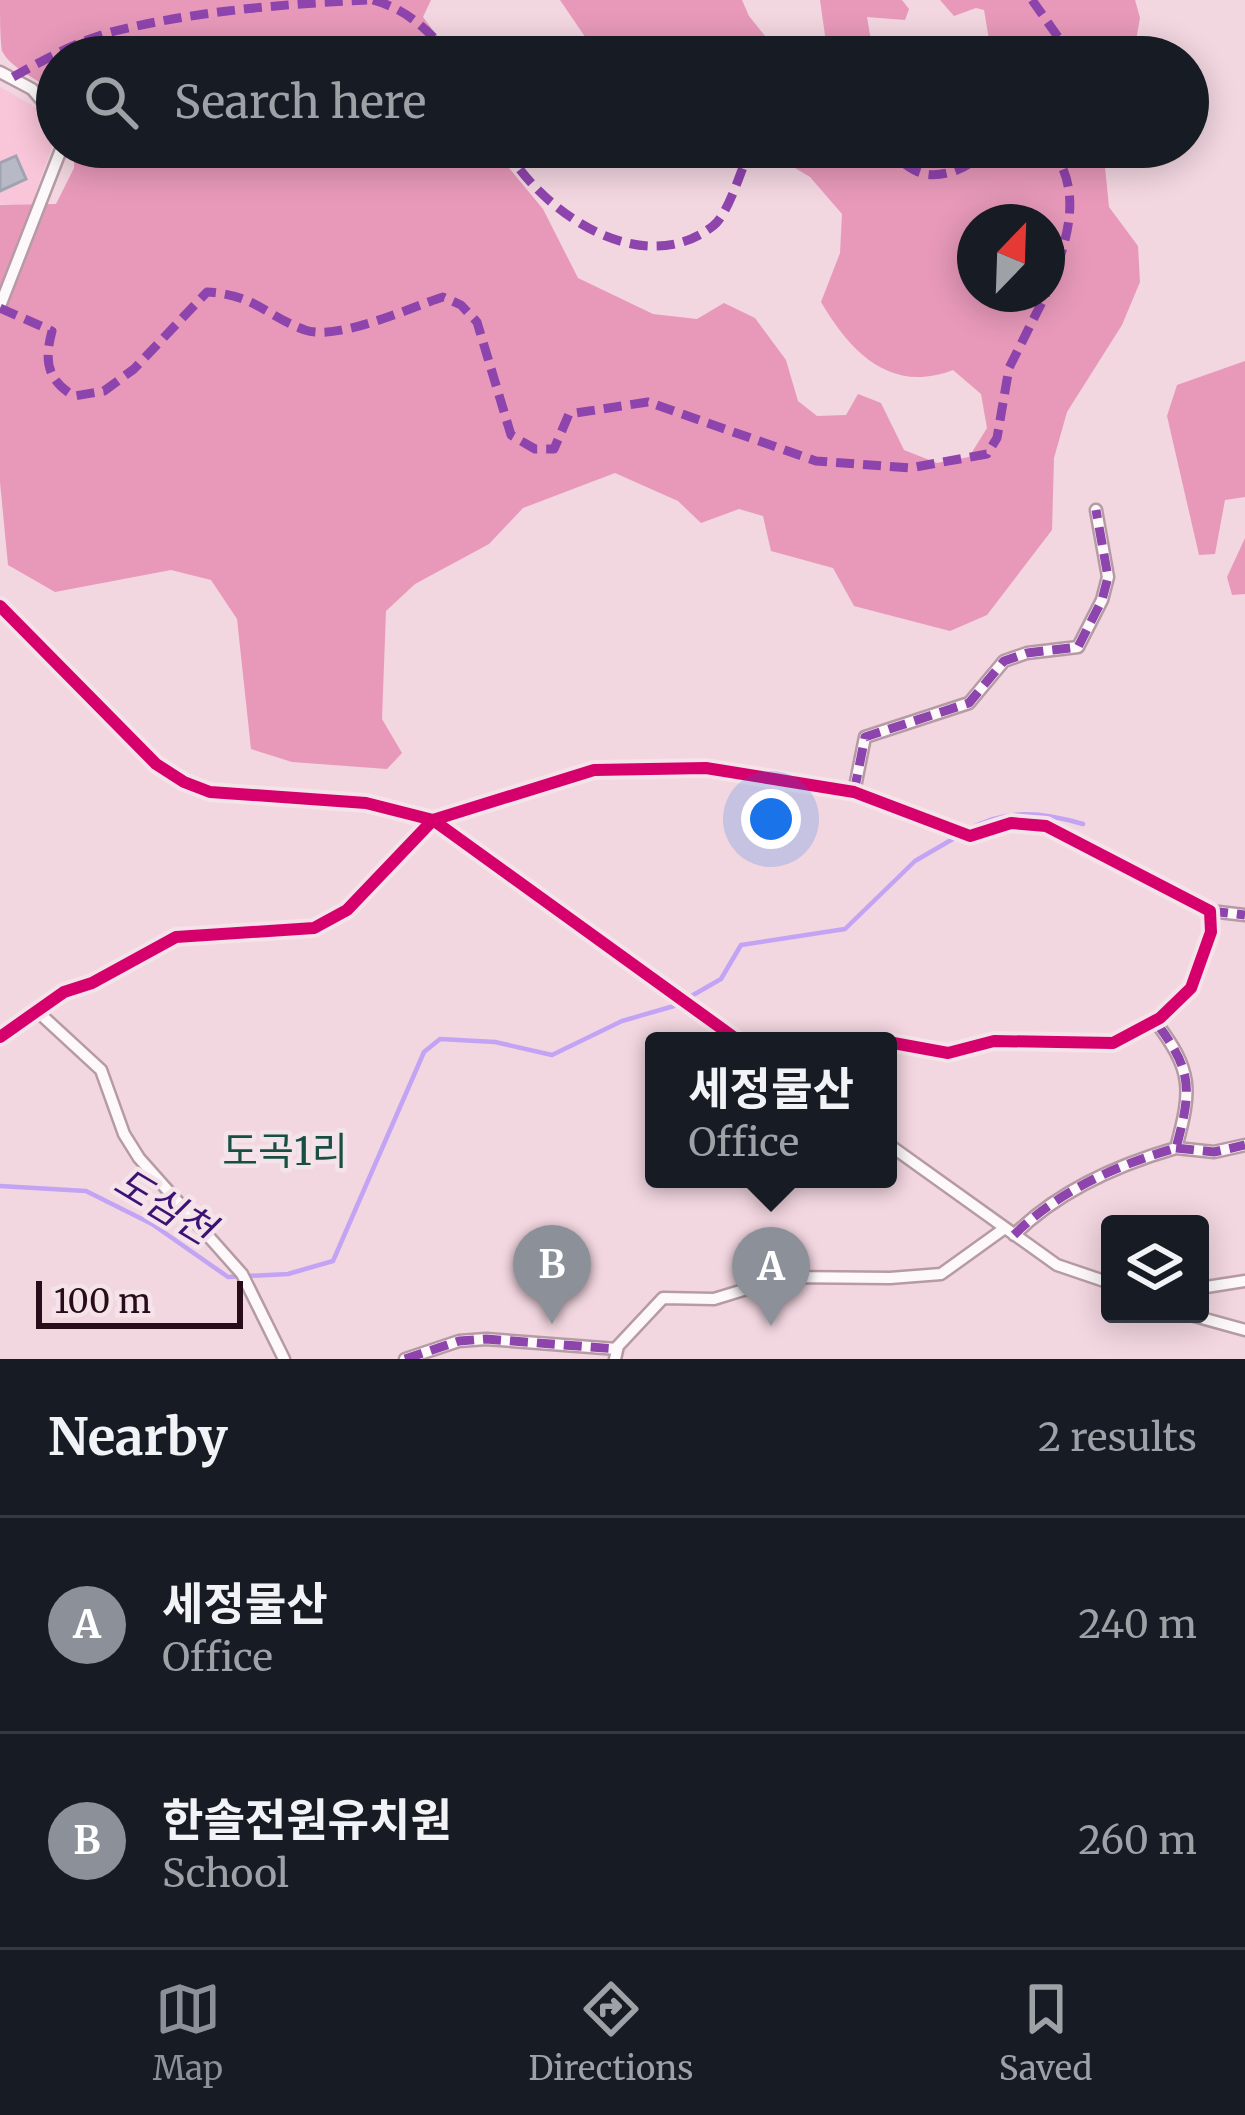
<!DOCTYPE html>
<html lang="en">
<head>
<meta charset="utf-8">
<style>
	:root { --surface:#171b24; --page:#242831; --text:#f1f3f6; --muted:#9ea1a6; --line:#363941; --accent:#8c9099 }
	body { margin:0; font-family:Merriweather,"Noto Sans KR",serif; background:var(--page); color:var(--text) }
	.controls { position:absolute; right:36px; bottom:36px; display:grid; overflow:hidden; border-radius:12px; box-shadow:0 6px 30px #0003 }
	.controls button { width:108px; height:108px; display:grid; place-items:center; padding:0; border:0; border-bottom:3px solid var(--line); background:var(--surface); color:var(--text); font:60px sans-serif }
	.compass { position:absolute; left:957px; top:204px; width:108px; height:108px; border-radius:50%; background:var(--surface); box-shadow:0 6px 30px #0003; rotate:23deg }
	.scale { position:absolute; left:36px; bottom:30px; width:207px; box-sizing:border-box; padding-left:12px; border:6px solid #290c19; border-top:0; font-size:33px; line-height:42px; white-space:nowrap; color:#290c19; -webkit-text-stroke:9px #f4e3e8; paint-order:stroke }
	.you { position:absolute; left:771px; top:819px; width:42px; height:42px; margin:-30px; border:9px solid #fff; border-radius:50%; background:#1a73e8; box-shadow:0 0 0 18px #1a73e833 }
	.badge { display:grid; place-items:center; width:78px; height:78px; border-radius:50%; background:var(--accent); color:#fff; font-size:39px; font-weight:700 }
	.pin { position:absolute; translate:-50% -99px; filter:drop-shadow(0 3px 6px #0008) }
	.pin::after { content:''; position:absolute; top:63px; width:42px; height:36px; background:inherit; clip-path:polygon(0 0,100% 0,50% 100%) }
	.popup { position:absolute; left:645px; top:1032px; width:252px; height:156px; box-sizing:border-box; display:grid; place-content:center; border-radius:12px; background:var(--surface); filter:drop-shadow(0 3px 9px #0005); font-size:39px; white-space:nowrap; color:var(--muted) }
	.popup b { font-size:45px; color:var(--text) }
	.popup::after { content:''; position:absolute; left:50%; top:100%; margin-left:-24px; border:24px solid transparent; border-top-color:var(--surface) }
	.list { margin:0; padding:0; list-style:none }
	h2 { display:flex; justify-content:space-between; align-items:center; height:156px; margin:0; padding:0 48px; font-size:51px }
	h2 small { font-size:39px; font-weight:400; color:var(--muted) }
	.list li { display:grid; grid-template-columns:78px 1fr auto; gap:36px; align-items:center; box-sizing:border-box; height:216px; padding:0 48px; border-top:3px solid var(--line) }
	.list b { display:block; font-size:45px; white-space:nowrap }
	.list p { margin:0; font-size:39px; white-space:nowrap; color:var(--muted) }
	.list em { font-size:39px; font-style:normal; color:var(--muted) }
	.icon { flex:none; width:66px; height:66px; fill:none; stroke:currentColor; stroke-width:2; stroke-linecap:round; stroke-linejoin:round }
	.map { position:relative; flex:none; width:1245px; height:1359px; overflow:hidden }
	.search { position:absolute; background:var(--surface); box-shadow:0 6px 30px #0003; left:36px; right:36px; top:36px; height:132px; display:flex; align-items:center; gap:30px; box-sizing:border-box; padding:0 42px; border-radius:66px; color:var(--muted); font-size:45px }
	.sheet { height:588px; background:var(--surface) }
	nav { display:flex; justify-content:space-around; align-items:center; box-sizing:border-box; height:168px; border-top:3px solid var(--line); background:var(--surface); font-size:33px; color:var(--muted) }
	nav a { display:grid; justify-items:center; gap:6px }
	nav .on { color:var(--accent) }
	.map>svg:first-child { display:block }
	.built { fill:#f9c5d8 }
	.forest { fill:#e899ba; fill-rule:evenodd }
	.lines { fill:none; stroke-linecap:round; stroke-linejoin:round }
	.stream { stroke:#c2a3f4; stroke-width:4.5 }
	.building { fill:#b7b9c6; stroke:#a0a3b0; stroke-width:3 }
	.minor-casing { stroke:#b69ba5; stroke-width:15 }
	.minor { stroke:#fdf9fa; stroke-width:10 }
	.quiet { stroke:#8e44ad; stroke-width:9; stroke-dasharray:18 9; stroke-linecap:butt }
	.cycleway-casing { stroke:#f4e3e8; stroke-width:20 }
	.cycleway { stroke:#d6006c; stroke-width:12 }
	.labels { text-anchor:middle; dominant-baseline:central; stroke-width:9; stroke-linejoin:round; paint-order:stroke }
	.neighbourhood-label { font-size:39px; fill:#194f43; stroke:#f4e3e8 }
	.water-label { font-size:39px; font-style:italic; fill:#3c1275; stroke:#f4e3e8 }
</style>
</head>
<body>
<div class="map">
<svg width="1245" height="1359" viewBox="0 0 1245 1359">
	<rect width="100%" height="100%" fill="#f2d6e0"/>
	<path class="built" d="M0,87L42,111L54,140L31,206L0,204Z"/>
	<path class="forest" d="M0,0H431L423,17L453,57H57V98C43,79 12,71 2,51C0,39 0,15 0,0Z
		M560,0H742L749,16L782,57H603L592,47Z
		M820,0H902L909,9L905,20L867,17L870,35L893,57H828Z
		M940,0H1135L1140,18L1133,57H992L984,10L976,8L954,16Z
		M74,147H498L509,168L543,209L578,278L653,314L697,319L724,303L755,318L786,360L798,401L817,416L846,415L858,394L881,403L904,450L937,463L969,457L987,428L981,394L953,370C891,394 851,353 821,302L840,253L842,214L810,177L760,147H920L938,157L960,160L967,147H1103L1109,207L1138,246L1140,282L1122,325L1067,412L1054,458L1052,530L987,615L950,631L854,606L833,568L771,551L763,516L739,509L701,523L678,501L615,473L523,508L489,544L415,584L386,611L382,719L402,753L387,769L292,762L251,749L237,619L211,580L171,570L55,592L8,565L0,482V205L56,204L74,168ZM975,222H1047V294H975Z
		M1245,361V497L1225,500L1215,554L1199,555L1167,416L1177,385Z
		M1245,538V594L1232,595L1227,577Z"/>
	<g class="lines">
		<path class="stream" d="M968,830C1006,808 1042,812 1083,824
			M0,1186L86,1191L152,1224L228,1277L288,1274L333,1261L424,1052L440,1039L495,1042L552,1055L622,1021L674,1006L721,979L741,945L845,929L915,861L958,836"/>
	</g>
	<path class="building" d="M16,156L26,179L0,191V163Z"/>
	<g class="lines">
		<g class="minor-casing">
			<path id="minor" d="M0,72L32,89L57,118
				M0,306L62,147
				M0,606L156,764L184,782L210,792L366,803L433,820L739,1041
				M854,792L865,737L969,703L1004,661L1027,653L1078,647L1102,600L1108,577L1096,510
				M1210,911L1245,915
				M37,1011L101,1070L124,1134L139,1158L242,1274L284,1359
				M0,1037L64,992L92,983L176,937L314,928L347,910L433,820L594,770L706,768L854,792L970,836L1011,823L1046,826L1210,911L1211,932L1191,988L1160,1018L1113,1043L994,1041L948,1053L888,1042
				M888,1144L1057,1265L1110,1283
				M1176,1148L1214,1152L1245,1145
				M1014,1235C1058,1191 1117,1165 1176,1148C1192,1089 1193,1071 1155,1021
				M1200,1288L1245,1281
				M1187,1314L1245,1330
				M405,1359L459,1341L486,1339L617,1349
				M615,1359L618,1346L663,1298L714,1299L786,1277L890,1278L941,1274L1005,1228"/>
		</g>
		<use href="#minor" class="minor"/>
		<path class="quiet" d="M373,0C409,10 427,30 452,57
			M1032,0L1068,51L1066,57
			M13,77C45,59 80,40 115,31C196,11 284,4 367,0
			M505,147C542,213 642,281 713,226C728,215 741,170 749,152L756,147
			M883,147C893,154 905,166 916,171C939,182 974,167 987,147
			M1047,291C1067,243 1085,191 1050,147
			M0,308L52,331C44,361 47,380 74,396L104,391L134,369L207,292C256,295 264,315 305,330C338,341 409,308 443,297L461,305L477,322L511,435L535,449H554L569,414L648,402L816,461L910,468L987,454L997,438L1009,368L1046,294
			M854,792L865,737L969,703L1004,661L1027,653L1078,647L1102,600L1108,577L1096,510
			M1210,911L1245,915
			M1176,1148L1214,1152L1245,1145
			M1014,1235C1058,1191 1117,1165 1176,1148C1192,1089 1193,1071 1155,1021
			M405,1359L459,1341L486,1339L617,1349"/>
		<g class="cycleway-casing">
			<path id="cycleway" d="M0,606L156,764L184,782L210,792L366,803L433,820L739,1041
				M0,1037L64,992L92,983L176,937L314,928L347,910L433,820L594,770L706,768L854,792L970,836L1011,823L1046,826L1210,911L1211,932L1191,988L1160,1018L1113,1043L994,1041L948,1053L888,1042"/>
		</g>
		<use href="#cycleway" class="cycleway"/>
	</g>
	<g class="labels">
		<g class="neighbourhood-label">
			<text x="285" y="1151">도곡1리</text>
		</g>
		<g class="water-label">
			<text transform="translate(164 1206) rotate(31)">도심천</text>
		</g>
	</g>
</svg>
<div class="controls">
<button><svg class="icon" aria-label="layers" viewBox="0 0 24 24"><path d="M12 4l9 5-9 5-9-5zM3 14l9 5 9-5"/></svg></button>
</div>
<svg class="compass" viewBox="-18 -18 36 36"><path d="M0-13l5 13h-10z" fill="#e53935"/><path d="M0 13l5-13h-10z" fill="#9ea1a6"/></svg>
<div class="scale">100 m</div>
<div class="you"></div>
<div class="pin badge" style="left:771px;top:1326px">A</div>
<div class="popup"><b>세정물산</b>Office</div>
<div class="pin badge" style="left:552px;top:1324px">B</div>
<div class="search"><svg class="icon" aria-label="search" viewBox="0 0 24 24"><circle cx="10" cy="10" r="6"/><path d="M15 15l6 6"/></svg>Search here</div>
</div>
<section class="sheet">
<h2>Nearby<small>2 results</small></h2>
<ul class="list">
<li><span class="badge">A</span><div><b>세정물산</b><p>Office</p></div><em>240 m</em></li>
<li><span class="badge">B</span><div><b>한솔전원유치원</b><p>School</p></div><em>260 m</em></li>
</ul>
</section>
<nav>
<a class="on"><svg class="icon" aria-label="map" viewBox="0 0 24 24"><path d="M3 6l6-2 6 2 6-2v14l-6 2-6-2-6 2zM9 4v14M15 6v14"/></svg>Map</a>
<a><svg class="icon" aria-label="directions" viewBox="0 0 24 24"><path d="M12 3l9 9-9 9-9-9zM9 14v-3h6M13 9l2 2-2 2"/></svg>Directions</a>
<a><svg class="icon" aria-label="saved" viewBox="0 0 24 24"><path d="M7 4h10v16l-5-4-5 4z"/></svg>Saved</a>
</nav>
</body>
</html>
